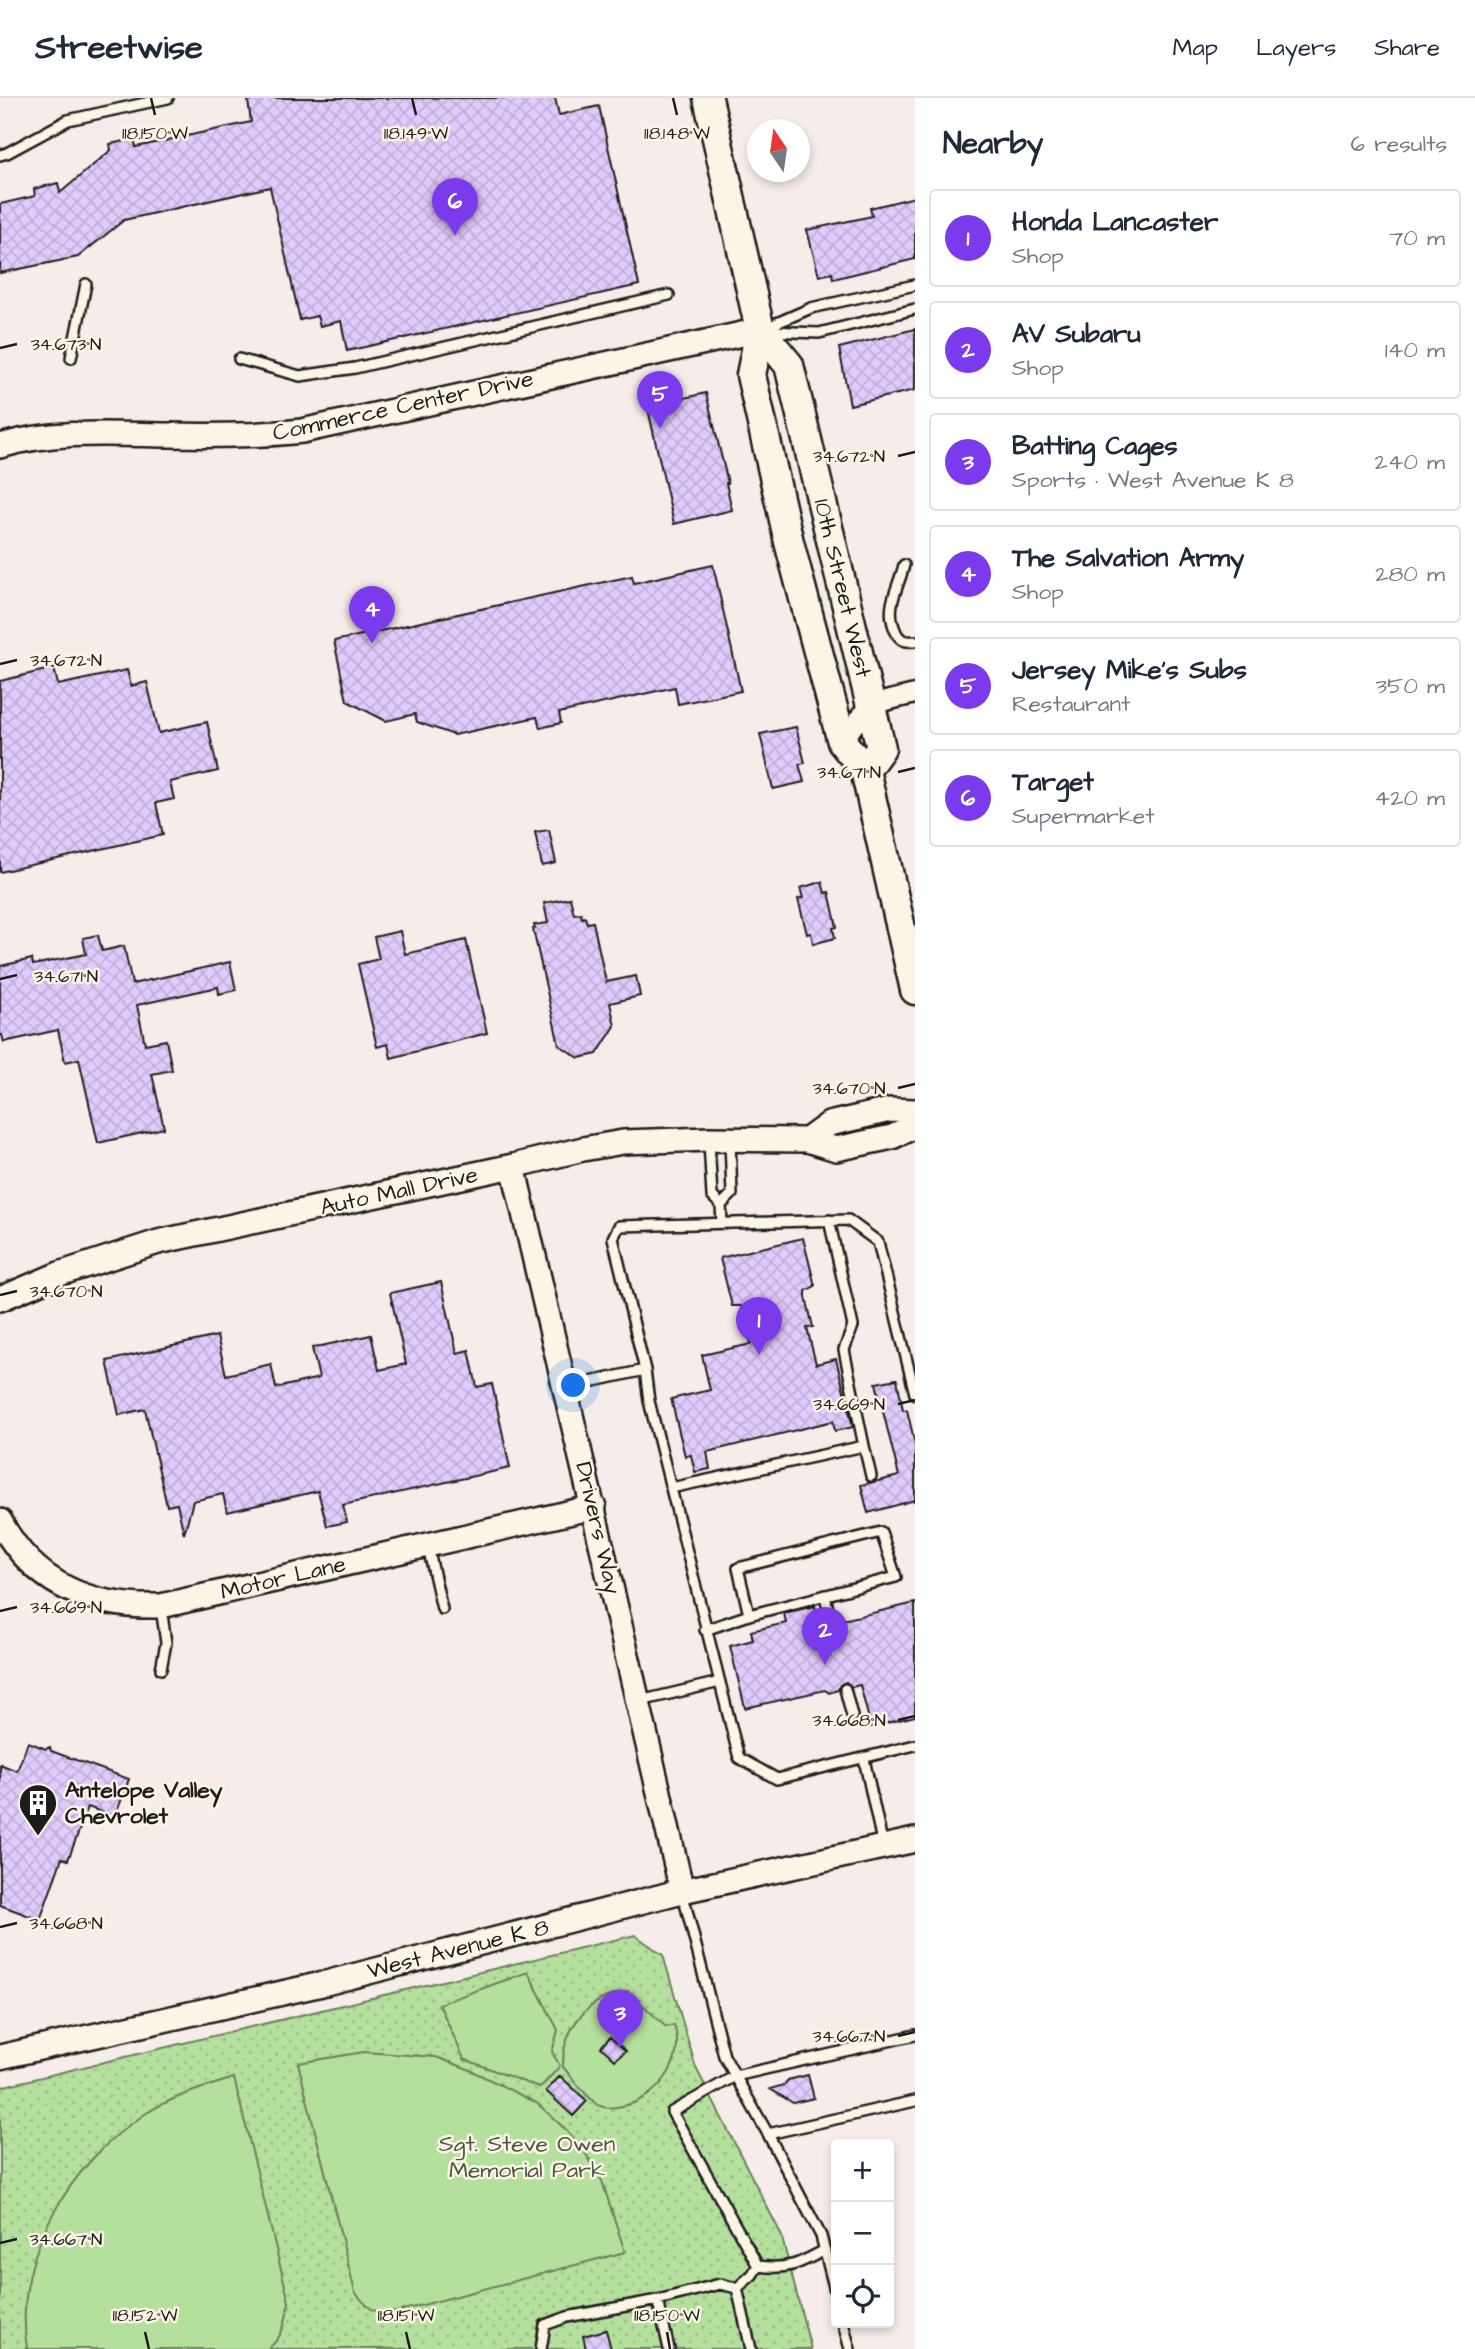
<!DOCTYPE html>
<html lang="en">
<head>
<meta charset="utf-8">
<style>
	:root { --surface:#fff; --page:#f6f6f7; --text:#1f2937; --muted:#747a83; --line:#e0e1e3; --accent:#7c3aed }
	body { margin:0; font-family:"Architects Daughter",sans-serif; background:var(--page); color:var(--text) }
	.controls { position:absolute; right:21px; bottom:21px; display:grid; overflow:hidden; border-radius:7px; box-shadow:0 4px 10px #0003 }
	.controls button { width:63px; height:63px; display:grid; place-items:center; padding:0; border:0; border-bottom:2px solid var(--line); background:var(--surface); color:var(--text); font:35px sans-serif }
	.compass { position:absolute; left:747px; top:21px; width:63px; height:63px; border-radius:50%; background:var(--surface); box-shadow:0 4px 10px #0003; rotate:347deg }
	.you { position:absolute; left:574px; top:1288px; width:24px; height:24px; margin:-18px; border:5px solid #fff; border-radius:50%; background:#1a73e8; box-shadow:0 0 0 10px #1a73e833 }
	.badge { display:grid; place-items:center; width:46px; height:46px; border-radius:50%; background:var(--accent); color:#fff; font-size:23px; font-weight:700 }
	.pin { position:absolute; translate:-50% -58px; filter:drop-shadow(0 2px 4px #0008) }
	.pin::after { content:''; position:absolute; top:37px; width:24px; height:21px; background:inherit; clip-path:polygon(0 0,100% 0,50% 100%) }
	.list { margin:0; padding:0; list-style:none }
	h2 { display:flex; justify-content:space-between; align-items:center; height:91px; margin:0; padding:0 28px; font-size:30px }
	h2 small { font-size:23px; font-weight:400; color:var(--muted) }
	.list li { display:grid; grid-template-columns:46px 1fr auto; gap:21px; align-items:center; box-sizing:border-box; height:98px; margin:0 14px 14px; padding:0 14px; border:2px solid var(--line); border-radius:7px }
	.list b { display:block; font-size:26px; white-space:nowrap }
	.list p { margin:0; font-size:23px; white-space:nowrap; color:var(--muted) }
	.list em { font-size:23px; font-style:normal; color:var(--muted) }
	.icon { flex:none; width:38px; height:38px; fill:none; stroke:currentColor; stroke-width:2; stroke-linecap:round; stroke-linejoin:round }
	.map { position:relative; flex:none; width:915px; height:2251px; overflow:hidden }
	header { display:flex; align-items:center; gap:42px; box-sizing:border-box; height:98px; padding:0 35px; background:var(--surface); border-bottom:2px solid var(--line) }
	header strong { font-size:33px }
	nav { display:flex; gap:38px; margin-inline-start:auto; font-size:24px }
	main { display:flex }
	aside { flex:1; background:var(--surface) }
	.map>svg:first-child { display:block }
	.grass { fill:url(#grass-dots); stroke:#687e5c; stroke-width:2 }
	.garden { fill:#b5df9c; stroke:#687e5c; stroke-width:2 }
	.building { fill:url(#building-cross-hatch); stroke:#1c1c1c; stroke-width:2 }
	.lines { fill:none; stroke-linecap:round; stroke-linejoin:round }
	.service-casing { stroke:#1c1c1c; stroke-width:14 }
	.minor-casing { stroke:#1c1c1c; stroke-width:23 }
	.tertiary-casing { stroke:#1c1c1c; stroke-width:28 }
	.primary-casing { stroke:#1c1c1c; stroke-width:33 }
	.service { stroke:#fcf5e5; stroke-width:9 }
	.minor { stroke:#fcf5e5; stroke-width:18 }
	.tertiary { stroke:#fcf5e5; stroke-width:23 }
	.primary { stroke:#fcf5e5; stroke-width:28 }
	.ticks { fill:none; stroke:#1c1c1c; stroke-width:2.5 }
	.labels { text-anchor:middle; dominant-baseline:central; stroke-width:5; stroke-linejoin:round; paint-order:stroke }
	.street-label { font-size:23px; fill:#1c1c1c; stroke:#fcf5e5 }
	.poi-label { font-size:23px; font-weight:bold; fill:#1c1c1c; stroke:#fcf5e5; text-anchor:start }
	.park-label { font-size:23px; fill:#4a5642; stroke:#fcf5e5 }
	.ticks-label { font-size:18px; text-anchor:middle; fill:#1c1c1c; stroke:#fcf5e5; stroke-width:5; stroke-linejoin:round; paint-order:stroke }
</style>
</head>
<body>
<header>
<strong>Streetwise</strong>
<nav><a>Map</a><a>Layers</a><a>Share</a></nav>
</header>
<main>
<div class="map">
<svg width="915" height="2251" viewBox="0 0 915 2251">
	<defs>
		<pattern id="grass-dots" width="8" height="8" patternUnits="userSpaceOnUse" patternTransform="scale(1.75)"><rect width="8" height="8" fill="#b5df9c"/><path d="M2 2h.1M6 6h.1" fill="none" stroke="#9bbf86" stroke-width="1.8" stroke-linecap="round"/></pattern>
		<pattern id="building-cross-hatch" width="8" height="8" patternUnits="userSpaceOnUse" patternTransform="scale(1.75)"><rect width="8" height="8" fill="#e0cbfc"/><path d="M0 0l8 8M0 8l8-8" fill="none" stroke="#c0aed7"/></pattern>
	</defs>
	<rect width="100%" height="100%" fill="#f6edea"/>
	<filter id="ink" filterUnits="userSpaceOnUse"><feTurbulence type="fractalNoise" baseFrequency=".0143" numOctaves="2"/><feDisplacementMap in="SourceGraphic" scale="14" xChannelSelector="R" yChannelSelector="G"/><feConvolveMatrix kernelMatrix="1 2 1 2 8 2 1 2 1" color-interpolation-filters="sRGB"/></filter>
	<g filter="url(#ink)">
		<path class="grass" d="M635,1837L663,1857L696,1970L781,2136L811,2251H0V1989Z"/>
		<path class="garden" d="M528,1874L558,1932L552,1954L560,1968L540,1990L464,1961L439,1906Z
			M628,1893L666,1929L674,1927C687,1963 657,2002 622,2008C614,2010 607,2011 600,2008C590,2004 571,1978 563,1969C562,1929 589,1899 628,1893Z
			M364,1954L436,1959L468,1971L537,2005L565,2031L586,2056L602,2083L625,2154L396,2214C374,2216 369,2212 355,2194L298,1965Z
			M234,1980L289,2204C286,2223 283,2239 268,2251H27C13,2158 69,2066 145,2016C171,1999 205,1989 234,1980Z"/>
		<path class="building" d="M264,0H555L559,17L599,8L639,187L347,253L341,223L320,228L317,218L300,222L270,89L124,122L78,159L0,175V106L35,98L34,91L58,85L60,95L111,52L110,46L134,41L136,49L251,24L248,3Z
			M915,99V161L833,181L832,175L819,178L807,132L872,118L870,110Z
			M915,231V292L850,307L839,250Z
			M706,295L728,385H726L732,412L674,426L648,311L649,308Z
			M713,467L741,593L678,606L675,589L559,615L561,625L540,630L537,619L454,637L417,624L415,616L386,623L347,603L334,543L632,478L634,485Z
			M54,570L58,587L127,572L131,588L147,584L159,635L207,624L218,673L170,684L174,701L156,705L163,737L0,774V583Z
			M796,629L805,665L799,666L804,684L773,691L760,636Z
			M549,732L556,765L542,768L535,734Z
			M822,784L825,795L829,794L837,829L833,830L835,840L813,846L811,835L807,836L798,801L803,800L800,790Z
			M570,800L574,816L581,815L582,820L585,819L587,825L593,824L606,884L636,878L640,898L610,905L615,928L597,956L579,960L559,947L533,831L535,830L534,827L548,825L544,805Z
			M400,833L405,856L466,842L487,935L391,960L388,946L377,949L358,866L379,861L374,839Z
			M98,837L102,853L124,848L132,886L230,864L236,892L219,896L218,889L137,907L145,946L166,942L172,972L152,976L164,1030L98,1045L79,961L65,964L58,932L4,944L2,937H0V868L32,861L33,867L86,856L83,840Z
			M803,1140L815,1188L806,1193V1199L813,1229L807,1230L816,1266L836,1261L853,1329L835,1333L833,1323L707,1354L710,1371L695,1374L691,1357L685,1358L671,1301L710,1292L702,1257L751,1246L744,1214L741,1208H732L720,1160Z
			M441,1184L457,1255L469,1252L477,1289L492,1286L510,1370L343,1407L347,1424L327,1428L318,1393L227,1414L223,1396L193,1403L184,1436L177,1406L167,1408L145,1311L119,1317L107,1263L217,1238L226,1277L271,1266L276,1290L319,1280L312,1250L371,1237L379,1272L406,1266L390,1195Z
			M897,1281L903,1312H907L915,1346V1402L868,1415L861,1387L899,1378L876,1285Z
			M915,1505V1618L871,1629L860,1587L852,1589L846,1584L840,1587L838,1592L829,1595L825,1592L745,1610L730,1548L753,1542L751,1533L786,1525L784,1515L815,1508L819,1527L824,1526L826,1530L832,1532L836,1530L838,1523Z
			M28,1644L46,1651L50,1649L51,1653L129,1681L115,1719L88,1709L68,1762L62,1760L40,1822L0,1807V1666L17,1673Z
			M610,1939L626,1953L615,1962L601,1949Z
			M808,1977L814,2000L793,2005L770,1991L784,1987L788,1982Z
			M560,1978L587,2003L573,2018L546,1993Z
			M606,2232L611,2251H586L583,2238Z"/>
		<g class="lines">
			<g class="service-casing">
				<path id="service" d="M0,57L7,55L68,22L168,0
					M763,231L811,210L915,187
					M769,233L819,235L915,211
					M71,260L86,186
					M239,261L300,278L355,270L669,197
					M904,467C898,492 884,509 896,534C900,543 906,544 915,543
					M709,1043L712,1098L721,1107L722,1124
					M721,1107L732,1096L730,1043
					M567,1289L645,1272
					M915,1296L878,1144L848,1122L619,1128L613,1140L645,1272L649,1303L739,1660L777,1681L915,1647
					M864,1348L871,1378
					M671,1390L864,1348L844,1252L853,1228L829,1122
					M428,1449L442,1511
					M825,1497L831,1525
					M705,1532L749,1517L896,1479L881,1434L738,1470L749,1517
					M161,1571L166,1545L161,1509
					M845,1591L852,1618
					M640,1603L720,1584
					M864,1661L883,1748
					M682,1793L724,1958L768,2036L821,2138L836,2197
					M768,2036L915,2003
					M825,2152C799,2166 788,2172 758,2168L672,2014L735,1978L915,1937
					M658,2202L720,2186L737,2190
					M843,2225L850,2251
					M541,2251L545,2227L567,2219L658,2202L669,2251
					M751,2251L737,2190L752,2177L758,2168"/>
			</g>
			<g class="minor-casing">
				<path id="minor" d="M842,644L869,607L915,596"/>
			</g>
			<g class="tertiary-casing">
				<path id="tertiary" d="M0,348C55,332 110,336 167,337C212,338 257,338 302,333L760,232
					M807,1042L829,1026L890,1012L915,1013
					M513,1068L682,1793
					M0,1201L59,1176L158,1144L513,1068L583,1051L623,1044L709,1041L807,1042L836,1051L892,1039L915,1028
					M0,1423C34,1487 90,1510 161,1508L594,1409
					M0,1959L322,1886L682,1793L915,1742"/>
			</g>
			<g class="primary-casing">
				<g id="primary">
					<path d="M708,0L760,232L751,277L789,444L842,644L865,672L915,892"/>
					<path id="s1" d="M760,232L789,267L881,650L865,672"/>
				</g>
			</g>
			<use href="#service" class="service"/>
			<use href="#minor" class="minor"/>
			<use href="#tertiary" class="tertiary"/>
			<use href="#primary" class="primary"/>
		</g>
	</g>
	<path class="ticks" d="M151,0L155,17M412,0L416,17M673,0L677,17M0,250L17,246M898,358L915,354M0,566L17,562M898,674L915,670M0,881L17,877M898,990L915,986M0,1197L17,1193M898,1306L915,1302M0,1513L17,1509M898,1622L915,1618M0,1829L17,1825M898,1938L915,1934M0,2145L17,2141M145,2234L149,2251M406,2234L410,2251M667,2234L670,2251"/>
	<defs>
		<g id="building-pin" transform="scale(2.0125)"><path d="M0 17L-7.5 6A9.5 9.5 0 1 1 7.5 6Z" fill="#1c1c1c" stroke="#fcf5e5"/><path d="M-4-6H4V6H1V3H-1V6H-4ZM-2.5-4.3h1.7v1.8h-1.7ZM.8-4.3h1.7v1.8H.8ZM-2.5-1h1.7V.8h-1.7ZM.8-1h1.7V.8H.8Z" fill="#fff"/></g>
	</defs>
	<g fill-rule="evenodd">
		<use href="#building-pin" x="38" y="1705"/>
	</g>
	<g class="labels">
		<g class="street-label">
			<text transform="translate(403 308) rotate(-12)">Commerce Center Drive</text>
			<text stroke="none"><textPath href="#s1" startOffset="275">10th Street West</textPath></text>
			<text transform="translate(399 1093) rotate(-12)">Auto Mall Drive</text>
			<text transform="translate(598 1430) rotate(77)">Drivers Way</text>
			<text transform="translate(283 1480) rotate(-13)">Motor Lane</text>
			<text transform="translate(458 1851) rotate(-14)">West Avenue K 8</text>
		</g>
		<g class="poi-label">
			<text x="65" y="1692">Antelope Valley<tspan x="65" dy="26">Chevrolet</tspan></text>
		</g>
		<g class="park-label">
			<text x="527" y="2046">Sgt. Steve Owen<tspan x="527" dy="26">Memorial Park</tspan></text>
		</g>
	</g>
	<g class="ticks-label">
		<text x="155" y="41">118.150°W</text>
		<text x="416" y="41">118.149°W</text>
		<text x="677" y="41">118.148°W</text>
		<text x="66" y="252">34.673°N</text>
		<text x="849" y="364">34.672°N</text>
		<text x="66" y="568">34.672°N</text>
		<text x="849" y="680">34.671°N</text>
		<text x="66" y="884">34.671°N</text>
		<text x="849" y="996">34.670°N</text>
		<text x="66" y="1199">34.670°N</text>
		<text x="849" y="1312">34.669°N</text>
		<text x="66" y="1515">34.669°N</text>
		<text x="849" y="1628">34.668°N</text>
		<text x="66" y="1831">34.668°N</text>
		<text x="849" y="1944">34.667°N</text>
		<text x="66" y="2147">34.667°N</text>
		<text x="145" y="2223">118.152°W</text>
		<text x="406" y="2223">118.151°W</text>
		<text x="667" y="2223">118.150°W</text>
	</g>
</svg>
<div class="controls">
<button>+</button>
<button>−</button>
<button><svg class="icon" aria-label="locate" viewBox="0 0 24 24"><circle cx="12" cy="12" r="6"/><path d="M12 2v4M12 18v4M2 12h4M18 12h4"/></svg></button>
</div>
<svg class="compass" viewBox="-18 -18 36 36"><path d="M0-13l5 13h-10z" fill="#e53935"/><path d="M0 13l5-13h-10z" fill="#747a83"/></svg>
<div class="you"></div>
<div class="pin badge" style="left:759px;top:1257px">1</div>
<div class="pin badge" style="left:825px;top:1567px">2</div>
<div class="pin badge" style="left:620px;top:1950px">3</div>
<div class="pin badge" style="left:372px;top:546px">4</div>
<div class="pin badge" style="left:660px;top:331px">5</div>
<div class="pin badge" style="left:455px;top:138px">6</div>
</div>
<aside>
<h2>Nearby<small>6 results</small></h2>
<ul class="list">
<li><span class="badge">1</span><div><b>Honda Lancaster</b><p>Shop</p></div><em>70 m</em></li>
<li><span class="badge">2</span><div><b>AV Subaru</b><p>Shop</p></div><em>140 m</em></li>
<li><span class="badge">3</span><div><b>Batting Cages</b><p>Sports · West Avenue K 8</p></div><em>240 m</em></li>
<li><span class="badge">4</span><div><b>The Salvation Army</b><p>Shop</p></div><em>280 m</em></li>
<li><span class="badge">5</span><div><b>Jersey Mike's Subs</b><p>Restaurant</p></div><em>350 m</em></li>
<li><span class="badge">6</span><div><b>Target</b><p>Supermarket</p></div><em>420 m</em></li>
</ul>
</aside>
</main>
</body>
</html>
